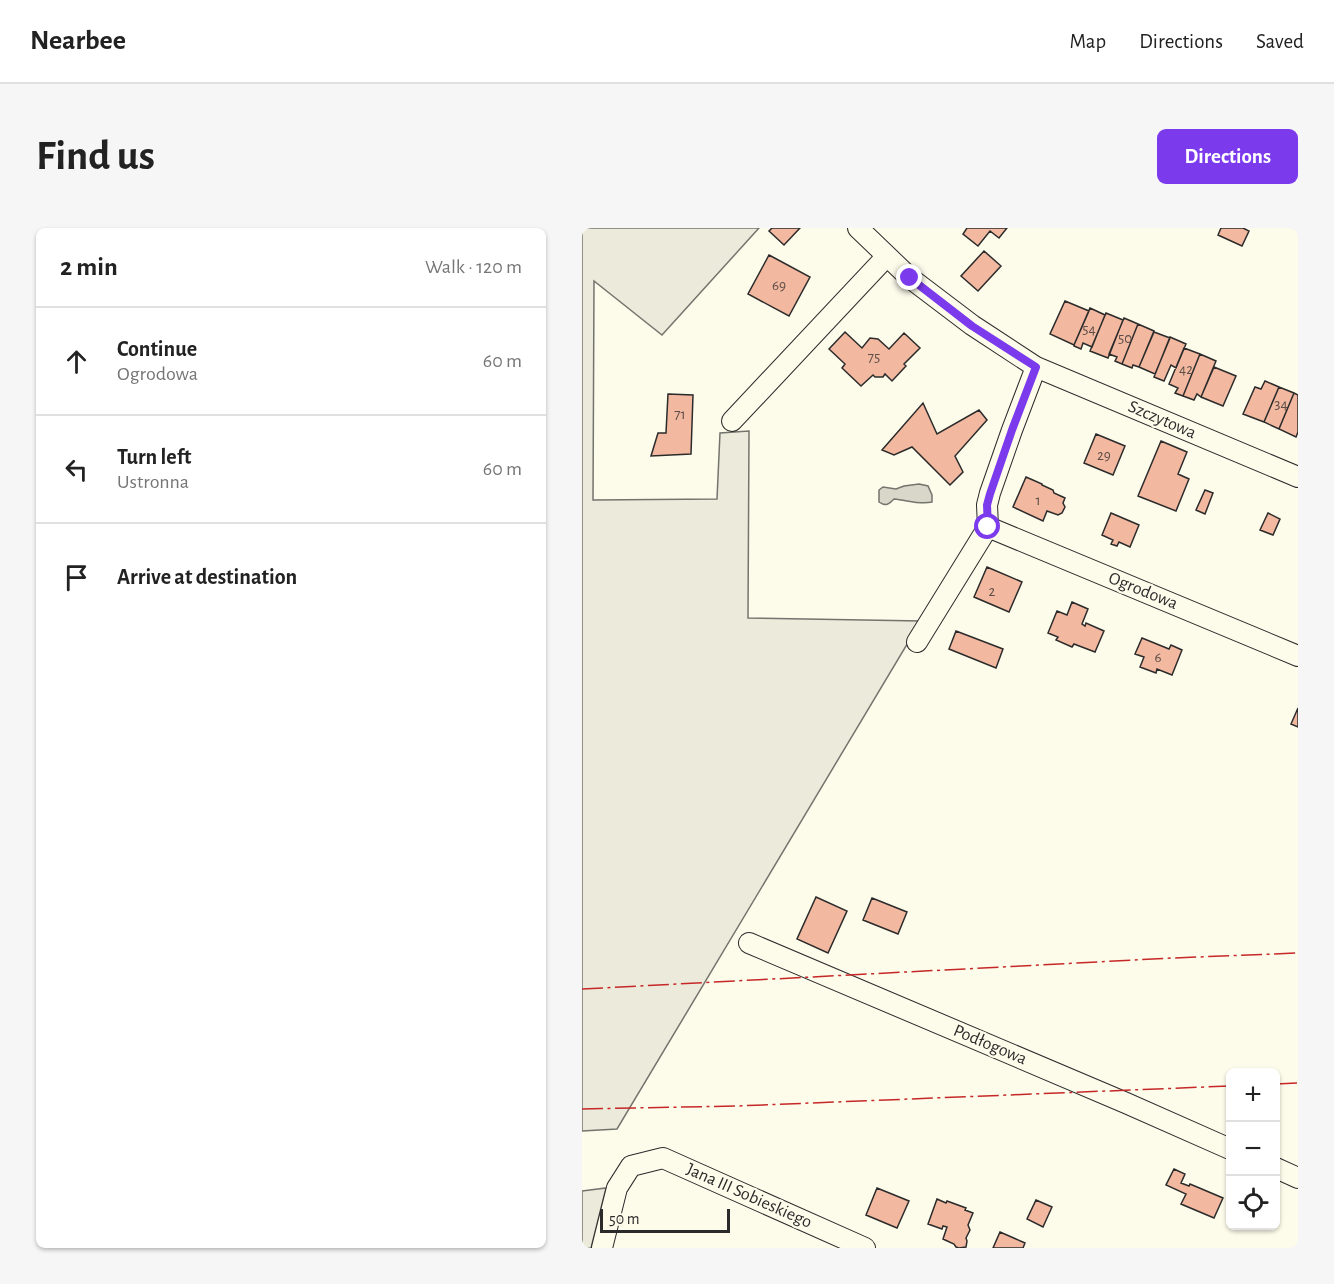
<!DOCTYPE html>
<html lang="en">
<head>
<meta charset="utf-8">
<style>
	:root { --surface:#fff; --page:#f6f6f6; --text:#222; --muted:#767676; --line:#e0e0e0; --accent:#7c3aed }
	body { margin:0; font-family:"Alegreya Sans",sans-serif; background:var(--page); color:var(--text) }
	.controls { position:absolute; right:18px; bottom:18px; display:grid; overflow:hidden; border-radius:9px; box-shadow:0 2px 4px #0004 }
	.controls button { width:54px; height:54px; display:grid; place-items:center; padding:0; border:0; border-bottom:2px solid var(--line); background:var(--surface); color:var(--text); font:30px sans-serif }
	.scale { position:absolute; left:18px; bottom:15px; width:130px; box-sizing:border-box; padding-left:6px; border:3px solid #2b2b2b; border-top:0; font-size:16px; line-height:21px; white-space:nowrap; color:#2b2b2b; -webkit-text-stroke:4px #fdfbea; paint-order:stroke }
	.stop { position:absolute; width:18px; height:18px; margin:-14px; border:4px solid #7c3aed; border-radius:50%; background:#fff }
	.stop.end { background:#7c3aed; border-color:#fff; box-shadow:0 2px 6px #0008 }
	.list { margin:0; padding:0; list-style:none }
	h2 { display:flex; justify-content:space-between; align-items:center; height:78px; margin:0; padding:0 24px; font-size:26px }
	h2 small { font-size:20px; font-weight:400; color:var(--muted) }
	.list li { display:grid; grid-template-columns:39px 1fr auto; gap:18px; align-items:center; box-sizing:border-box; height:108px; padding:0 24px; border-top:2px solid var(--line) }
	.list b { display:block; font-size:22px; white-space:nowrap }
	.list p { margin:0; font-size:20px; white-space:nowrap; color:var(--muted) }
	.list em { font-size:20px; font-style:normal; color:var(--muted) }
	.icon { flex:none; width:33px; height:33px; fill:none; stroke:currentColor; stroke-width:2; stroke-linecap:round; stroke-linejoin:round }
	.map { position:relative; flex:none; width:716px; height:1020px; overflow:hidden; border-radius:9px }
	header { display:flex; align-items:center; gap:36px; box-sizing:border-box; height:84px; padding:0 30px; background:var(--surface); border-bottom:2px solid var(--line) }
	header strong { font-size:28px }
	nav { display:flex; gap:33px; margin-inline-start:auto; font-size:21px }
	.intro { display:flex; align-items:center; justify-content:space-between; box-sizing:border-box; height:144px; padding:0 36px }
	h1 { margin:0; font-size:42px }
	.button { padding:15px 27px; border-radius:9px; background:var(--accent); color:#fff; font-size:21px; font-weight:700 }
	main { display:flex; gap:36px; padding:0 36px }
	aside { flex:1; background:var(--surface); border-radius:9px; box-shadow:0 2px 4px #0004 }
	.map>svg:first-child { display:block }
	.green { fill:#ecebdb; stroke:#74746e; stroke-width:1.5 }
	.water { fill:#d8d7c9; stroke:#74746e; stroke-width:1.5 }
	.building { fill:#f2b8a0; stroke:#2b2b2b; stroke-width:1.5 }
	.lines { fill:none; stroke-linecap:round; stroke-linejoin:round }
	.minor-casing { stroke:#2b2b2b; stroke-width:22 }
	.minor { stroke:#fdfbea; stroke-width:20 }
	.power { stroke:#c62828; stroke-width:1.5; stroke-dasharray:21 4.5 3 4.5; stroke-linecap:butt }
	.route { stroke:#7c3aed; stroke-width:8 }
	.labels { text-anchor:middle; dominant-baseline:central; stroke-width:4.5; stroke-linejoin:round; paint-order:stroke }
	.number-label { font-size:15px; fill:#5d4e48 }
	.street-label { font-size:18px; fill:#2b2b2b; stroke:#fdfbea }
</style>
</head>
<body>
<header>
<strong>Nearbee</strong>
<nav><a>Map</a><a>Directions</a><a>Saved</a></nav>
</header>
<div class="intro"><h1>Find us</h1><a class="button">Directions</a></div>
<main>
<aside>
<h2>2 min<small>Walk · 120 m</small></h2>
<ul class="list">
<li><svg class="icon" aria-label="ahead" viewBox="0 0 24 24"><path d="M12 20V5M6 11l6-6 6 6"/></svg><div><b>Continue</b><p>Ogrodowa</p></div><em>60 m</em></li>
<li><svg class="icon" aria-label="left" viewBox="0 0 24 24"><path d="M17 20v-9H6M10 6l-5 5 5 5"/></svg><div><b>Turn left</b><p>Ustronna</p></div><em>60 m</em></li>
<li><svg class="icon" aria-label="arrive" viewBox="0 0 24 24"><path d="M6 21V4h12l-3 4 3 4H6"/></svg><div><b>Arrive at destination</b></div></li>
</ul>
</aside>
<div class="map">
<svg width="716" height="1020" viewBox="0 0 716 1020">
	<rect width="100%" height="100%" fill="#fdfbea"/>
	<path class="green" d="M0,0H177L80,107L12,53L11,272L135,271L138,205L167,203L166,390L339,393L35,901L0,903Z
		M24,960L9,1020H0V963Z"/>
	<path class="water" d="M337,256L346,258L350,267V274C337,277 325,272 312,271C307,276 304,279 297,274V262L301,259L314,261L322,258Z"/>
	<path class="building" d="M190,0H218L202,17L187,3Z
		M385,0H425L417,10L408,3L396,18L381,6Z
		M639,0H661L667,3L660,18L636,7Z
		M402,23L419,38L396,63L379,48Z
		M187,27L228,49L207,88L166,66Z
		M483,73L507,83L492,117L468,106Z
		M508,80L523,87L510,119L501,115L499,121L492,118V117Z
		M524,85L541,92L526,130L508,123Z
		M542,90L556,96L540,136L533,133L535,129L527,126Z
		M556,96L572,103L557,139L551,137L550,140L540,136Z
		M263,104L280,120L288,110L296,111L307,121L322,105L338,120L322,136L324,138L310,153L303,146L301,149H293L291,147L279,158L260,140L263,136L247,121Z
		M572,104L588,110L573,146L557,139Z
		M588,109L604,116L594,140L589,137L582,153L572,149Z
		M602,120L618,126L601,168L593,165L596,160L587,156Z
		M618,126L634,133L619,169L615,166L612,172L601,168Z
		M632,139L654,148L641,178L619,169Z
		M683,153L697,159L682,194L661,186L673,159L679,161Z
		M697,159L712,165L697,201L682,194Z
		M712,165L716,167V204L714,209L697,201Z
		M86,166L111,167L109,226L69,228L76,205H84Z
		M341,175L355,206L397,182L405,192L373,228L381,244L368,257L330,219L312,227L300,222Z
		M514,206L543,218L531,247L502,235Z
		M579,213L605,224L596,246L607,251L594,283L556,268Z
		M444,249L460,256V257L471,262L472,265L483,270L481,275L483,279L480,285L476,287L465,283L461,293L431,279Z
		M623,262L631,265L623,286L614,282Z
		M529,285L557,297L548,319L537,314L535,318L529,316L531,312L520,307Z
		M686,285L698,291L691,307L678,302Z
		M405,339L440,354L427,384L392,369Z
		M490,374L506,381L500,396L503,398L504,395L522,403L513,424L492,416L490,419L474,412L476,409L466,405L475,383L485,387Z
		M374,403L421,421L414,440L367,421Z
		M560,410L587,421L589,417L600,422L590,447L575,441L574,445L558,439L562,429L553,426Z
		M716,480V499L709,496Z
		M234,669L265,683L246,725L215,711Z
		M290,670L325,684L316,706L281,692Z
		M592,941L603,946L599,955L607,958L608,956L641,970L632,990L599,976L604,966L584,957Z
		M295,960L327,973L315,1000L284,987Z
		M355,971L364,975L365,973L384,980L383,982L391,985L386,997L388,1002L384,1010L385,1013L384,1019L377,1020L374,1019L372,1016L361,1011L365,999L361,998L360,1001L346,996Z
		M454,972L470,979L461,999L445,991Z
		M418,1004L443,1015L441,1020H411Z"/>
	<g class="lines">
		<g class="minor-casing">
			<path id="minor" d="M276,0L328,50L390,97L454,139L716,249
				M150,193L305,28
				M406,299L716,428
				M335,414L406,299L405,277L408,265L430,202L454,139
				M167,715L544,875L648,921
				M694,940L716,950
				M20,1020L35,960L49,938L81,930L283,1020"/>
		</g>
		<use href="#minor" class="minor"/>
		<path class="power" d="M0,761L591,730L716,725
			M694,856L716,855
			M0,881L155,878L648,858"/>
	</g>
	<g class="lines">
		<path class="route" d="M328,50L390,98L454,139L430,202L408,266L405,277L406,299"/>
	</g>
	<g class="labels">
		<g class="number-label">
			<text x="197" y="57">69</text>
			<text x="507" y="101">54</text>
			<text x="543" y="110">50</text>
			<text x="292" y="129">75</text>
			<text x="604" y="141">42</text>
			<text x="699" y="176">34</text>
			<text x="98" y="186">71</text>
			<text x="522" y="227">29</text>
			<text x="456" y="272">1</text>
			<text x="410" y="363">2</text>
			<text x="576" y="429">6</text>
		</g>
		<g class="street-label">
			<text transform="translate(580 192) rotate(23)">Szczytowa</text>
			<text transform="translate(561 363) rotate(22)">Ogrodowa</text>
			<text transform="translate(408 817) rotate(23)">Podłogowa</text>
			<text transform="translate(167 968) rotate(24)">Jana III Sobieskiego</text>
		</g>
	</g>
</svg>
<div class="controls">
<button>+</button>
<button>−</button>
<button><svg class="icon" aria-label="locate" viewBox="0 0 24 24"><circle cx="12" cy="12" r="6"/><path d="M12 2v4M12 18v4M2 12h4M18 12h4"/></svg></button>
</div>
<div class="scale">50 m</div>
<div class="stop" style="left:406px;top:299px"></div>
<div class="stop end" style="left:328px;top:50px"></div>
</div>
</main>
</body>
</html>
